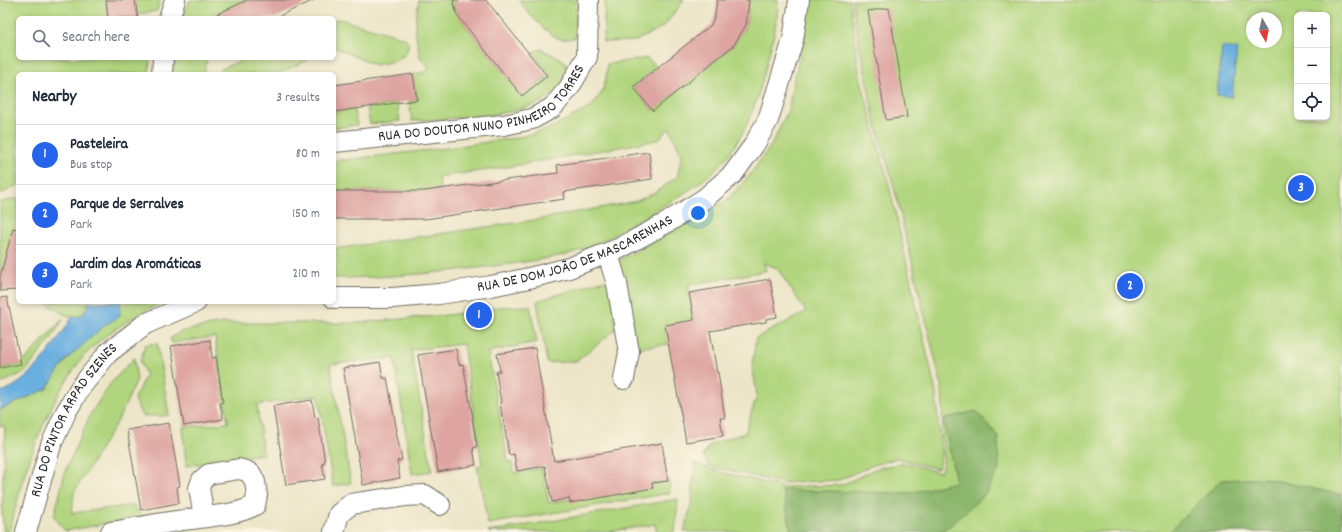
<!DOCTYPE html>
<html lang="en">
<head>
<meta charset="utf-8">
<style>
	:root { --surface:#fff; --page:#f6f6f7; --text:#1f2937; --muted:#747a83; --line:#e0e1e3; --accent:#2563eb }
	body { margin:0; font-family:Dekko,sans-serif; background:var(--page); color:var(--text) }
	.controls { position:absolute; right:12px; top:12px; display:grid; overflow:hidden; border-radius:6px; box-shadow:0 2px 6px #0003 }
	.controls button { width:36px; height:36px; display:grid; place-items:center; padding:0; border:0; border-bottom:1px solid var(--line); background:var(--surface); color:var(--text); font:20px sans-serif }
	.compass { position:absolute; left:1246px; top:12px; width:36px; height:36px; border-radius:50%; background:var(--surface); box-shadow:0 2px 6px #0003; rotate:171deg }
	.you { position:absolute; left:698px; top:213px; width:14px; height:14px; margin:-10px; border:3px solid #fff; border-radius:50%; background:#1a73e8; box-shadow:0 0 0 6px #1a73e833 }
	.badge { display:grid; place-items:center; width:26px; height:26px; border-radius:50%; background:var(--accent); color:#fff; font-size:13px; font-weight:700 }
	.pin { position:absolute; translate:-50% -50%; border:2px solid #fff; box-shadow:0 1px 4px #0006 }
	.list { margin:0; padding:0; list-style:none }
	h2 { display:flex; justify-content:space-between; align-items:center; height:52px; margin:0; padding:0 16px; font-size:17px }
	h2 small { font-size:13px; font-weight:400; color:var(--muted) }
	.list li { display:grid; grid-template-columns:26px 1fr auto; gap:12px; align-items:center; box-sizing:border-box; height:60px; padding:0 16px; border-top:1px solid var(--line) }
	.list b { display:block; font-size:15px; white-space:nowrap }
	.list p { margin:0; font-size:13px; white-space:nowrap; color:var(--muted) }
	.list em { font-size:13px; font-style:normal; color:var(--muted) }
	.icon { flex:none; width:22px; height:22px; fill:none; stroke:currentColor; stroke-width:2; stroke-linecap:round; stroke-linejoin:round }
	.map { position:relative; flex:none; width:1342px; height:532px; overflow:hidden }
	.search { position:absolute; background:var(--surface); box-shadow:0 2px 6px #0003; left:16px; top:16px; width:320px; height:44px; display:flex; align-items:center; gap:10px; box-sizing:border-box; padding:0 14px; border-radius:6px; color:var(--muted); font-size:15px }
	.panel { position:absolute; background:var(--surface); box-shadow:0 2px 6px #0003; left:16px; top:72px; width:320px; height:232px; border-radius:6px }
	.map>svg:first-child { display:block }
	.green { fill:#b1d57e; stroke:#6e8054; fill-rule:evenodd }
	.forest { fill:#8cb66d; stroke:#5c704c }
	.water { fill:#69afdf; stroke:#4a6d85 }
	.building { fill:#dea4a1 }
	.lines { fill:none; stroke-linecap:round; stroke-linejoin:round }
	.minor-casing { stroke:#6f6c62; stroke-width:22 }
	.minor { stroke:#fff; stroke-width:20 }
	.labels { text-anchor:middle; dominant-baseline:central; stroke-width:4; stroke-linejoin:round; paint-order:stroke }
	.street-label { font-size:15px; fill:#2b2b2b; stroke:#fcf5e5 }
</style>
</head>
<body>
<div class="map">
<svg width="1342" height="532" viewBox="0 0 1342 532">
	<rect width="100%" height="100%" fill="#fcf5e5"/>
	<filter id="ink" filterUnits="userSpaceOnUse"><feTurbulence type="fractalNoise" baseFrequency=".025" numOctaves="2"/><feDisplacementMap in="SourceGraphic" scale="8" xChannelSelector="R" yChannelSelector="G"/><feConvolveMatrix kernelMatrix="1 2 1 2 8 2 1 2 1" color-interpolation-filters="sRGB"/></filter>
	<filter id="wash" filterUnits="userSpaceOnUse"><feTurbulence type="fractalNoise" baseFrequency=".012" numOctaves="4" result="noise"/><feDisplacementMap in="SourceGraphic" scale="16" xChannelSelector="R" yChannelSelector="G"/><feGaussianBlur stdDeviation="0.9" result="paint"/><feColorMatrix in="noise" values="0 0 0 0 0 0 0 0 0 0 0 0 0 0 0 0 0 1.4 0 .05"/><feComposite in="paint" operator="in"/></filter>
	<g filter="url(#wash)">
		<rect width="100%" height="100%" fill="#ece5c7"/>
		<path class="green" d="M0,0H106L108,18H18V58H150L149,74H18V185L0,194Z
			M135,0H160L157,11L137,14Z
			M190,0H247L217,14L219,18H184L183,17Z
			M419,0H453L457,15L522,96L550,75L532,52L541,49L565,61L567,70C564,77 560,88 554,93C528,118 448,118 412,121L409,102L417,100L413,74L426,72L429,68L420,57L415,30L416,15Z
			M519,0H577L575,38C571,38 564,40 560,39C548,35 524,10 519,0Z
			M605,0H684L664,26L636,41L603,42Z
			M749,0H778C778,21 772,42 767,62C758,100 745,140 717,168C695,189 668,203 642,218C620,231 596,247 571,253C564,256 555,256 548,258C527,262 506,265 485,267C435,273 385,278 334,278V249L535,220L637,201L656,192L677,177L682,155L669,128L658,140L508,167L438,177L441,189L424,191H334V161L447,148L515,138L544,131L591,107L602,92L606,78L607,64L647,58L657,67L633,87L653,111L734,45L746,25Z
			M810,0H850L859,72L889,185L936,393L941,457L938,469L897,458L873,465L839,480L783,483L709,466L703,456L711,444L745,433L757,395L752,364L756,338L806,312L777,268L764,263L766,271L688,285L694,320L669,344L637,348L615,262L667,234L727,200L749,176L772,144L788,111L793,84L800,56Z
			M852,0H1342V532H684L692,502L694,463L720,472L783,487L842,485L875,469L897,464H911L930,470L940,472C946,460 943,451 942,438C942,422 943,405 942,388L893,183L874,117L859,43ZM1297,15H1327V117H1297ZM1252,18H1276V42H1252Z
			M339,19L405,38L409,45L405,55L395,61L375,65L334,47V20Z
			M171,58H207L204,74H170Z
			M246,58H310L302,63L278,74H220L221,69Z
			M397,103L400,121L370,124L367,108Z
			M354,109L357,125L334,128V112Z
			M18,198V287L0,277V202H3Z
			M605,280L611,285L616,329L577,361L547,363L537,301Z
			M44,302H89C80,330 61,312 44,302Z
			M120,302H162C134,317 104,333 83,357C75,367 68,379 61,390C36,434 20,483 10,532H4L2,512L5,426H0V409L47,389C60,361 93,332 119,316Z
			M530,306L537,342L488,352L508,462H512L514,473L542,468L549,503L669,481L670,493L488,524L477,466L482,465L463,344L411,350L432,471L412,474L394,358L330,364L351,483L333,486L318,395L257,405L263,454L186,466L183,427L228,423L215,337L172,343L170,339L180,332L221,323H353L448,315L499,307Z
			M63,319L51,339L25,372L0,384V368L21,364Z
			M157,343L169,415L162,416H142L134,398L146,375L140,362L145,345Z
			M134,358L137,380L117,422L74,492L72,513L134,505L141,516L185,509L65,531L54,516L66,469L91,413L111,383Z
			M678,499L675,532H657L655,524L609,532H488Z"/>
		<path class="forest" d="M976,411L998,436L999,469L985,494L950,526L938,532H791L784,495L781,490L909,493L956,482L943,419Z
			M1265,478L1342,495V532H1169L1221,480Z"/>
		<path class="water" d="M1222,47L1237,49L1232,97L1217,95Z
			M89,302H120V316L105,325L66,360L46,389L2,409H0V392C31,383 49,350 67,326L71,318C83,317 85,313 89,302Z"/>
		<g id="blocks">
			<path class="building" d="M106,0H135L138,18H108Z
				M247,0H314L275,18H209Z
				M453,0H486L547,76L522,96L457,15Z
				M717,0H749L746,25L734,45L653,111L633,87L711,25L715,15Z
				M889,8L907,117L886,120L868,11Z
				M413,74L417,100L334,112V85Z
				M649,152L652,179L564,192L565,199L425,219H334V191H424L558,173L557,165Z
				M13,228L18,229V290L0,291V277Z
				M770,279L777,317L766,319V322L710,331L717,373L718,372L725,418H720L723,436L686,442L665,325L694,320L689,293Z
				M7,297L21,364L0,368V298Z
				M210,340L212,358L216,357L223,402L220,403L223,419L184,426L171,346Z
				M535,348L554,461L662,443L668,481L652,483L653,488L599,498L570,503L569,498L552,502L545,466L517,471L514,454L509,455L503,417H502L500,402H501L496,372L500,371L497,354Z
				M456,349L459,365L463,364L473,418H472L477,447L473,448L476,465L438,472L418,355Z
				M380,362L383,378H387L397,431H396L402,460L397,461L400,478L363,485L343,368Z
				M312,400L315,418L318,417L325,462L322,463L325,479L286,485L273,406Z
				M169,423L180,486L177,487L179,503L141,510L127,430Z"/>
		</g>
	</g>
	<g filter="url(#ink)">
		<use href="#blocks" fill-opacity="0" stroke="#6f6c62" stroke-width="1"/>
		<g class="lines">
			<g class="minor-casing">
				<g id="minor">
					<path d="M169,18L175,0"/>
					<path d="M162,74L163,58"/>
					<path id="s1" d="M334,142L504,125L532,119L552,108L569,88L587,57L588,0"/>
					<path d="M606,254L610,261L617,284L629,352L624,379"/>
					<path id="s2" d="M334,298H392L439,294L491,286L529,278L569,268L620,248L668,222L704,199L733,174L754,145L768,120L793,40L799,0"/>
					<path id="s3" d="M26,532L51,445L66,412L80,388L108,353L145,324L196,302"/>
					<path d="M111,532C138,528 165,522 191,519C211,516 238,515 255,505L257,495L255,482L251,474L246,471L239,469L209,474L202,480L199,488L204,517"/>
					<path d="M334,532L339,514L351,504L405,496L425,495L440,505"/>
				</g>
			</g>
			<use href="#minor" class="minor"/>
		</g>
	</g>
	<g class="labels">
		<g class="street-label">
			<text stroke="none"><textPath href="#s1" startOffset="159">RUA DO DOUTOR NUNO PINHEIRO TORRES</textPath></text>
			<text stroke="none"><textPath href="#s2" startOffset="248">RUA DE DOM JOÃO DE MASCARENHAS</textPath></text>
			<text stroke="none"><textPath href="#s3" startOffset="123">RUA DO PINTOR ARPAD SZENES</textPath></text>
		</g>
	</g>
</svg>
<div class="controls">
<button>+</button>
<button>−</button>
<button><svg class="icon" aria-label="locate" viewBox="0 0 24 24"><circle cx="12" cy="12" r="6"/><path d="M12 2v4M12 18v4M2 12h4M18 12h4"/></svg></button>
</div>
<svg class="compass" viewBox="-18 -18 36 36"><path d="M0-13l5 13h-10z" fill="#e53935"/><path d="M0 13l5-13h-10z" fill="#747a83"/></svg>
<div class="you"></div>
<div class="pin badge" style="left:479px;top:315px">1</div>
<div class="pin badge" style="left:1130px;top:286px">2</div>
<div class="pin badge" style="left:1301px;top:188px">3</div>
<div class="search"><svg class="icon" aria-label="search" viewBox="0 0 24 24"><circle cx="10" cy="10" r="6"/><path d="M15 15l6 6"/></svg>Search here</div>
<section class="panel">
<h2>Nearby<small>3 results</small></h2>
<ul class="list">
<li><span class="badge">1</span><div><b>Pasteleira</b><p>Bus stop</p></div><em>80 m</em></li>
<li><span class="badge">2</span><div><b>Parque de Serralves</b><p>Park</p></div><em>150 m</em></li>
<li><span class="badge">3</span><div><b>Jardim das Aromáticas</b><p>Park</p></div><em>210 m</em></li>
</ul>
</section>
</div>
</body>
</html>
